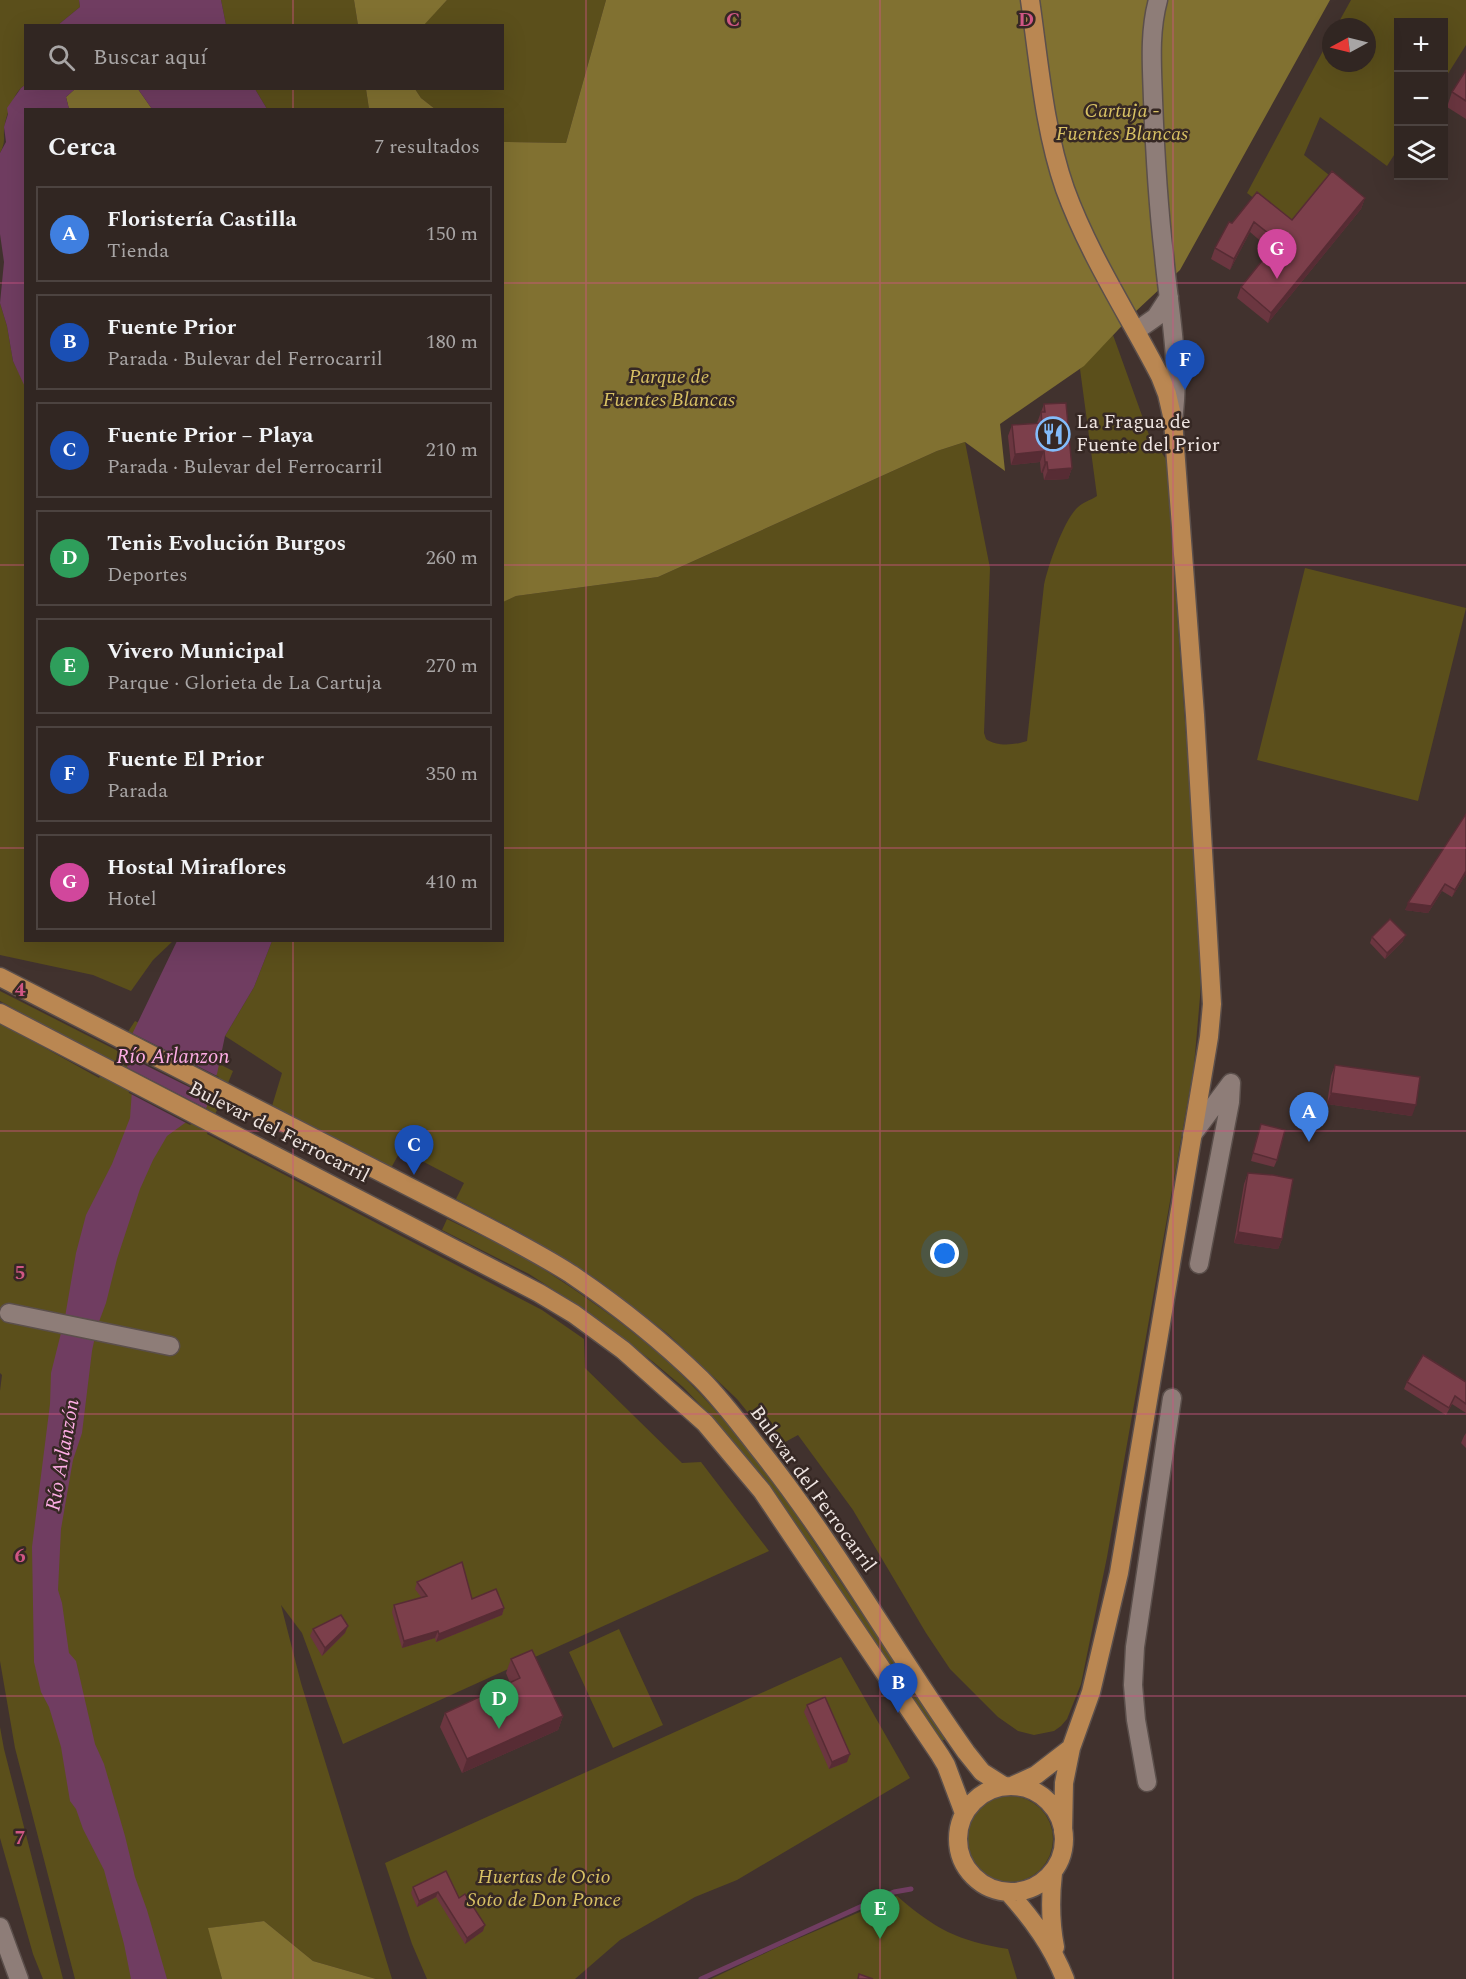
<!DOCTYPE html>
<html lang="es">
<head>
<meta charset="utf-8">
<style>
	:root { --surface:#312622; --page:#3d322f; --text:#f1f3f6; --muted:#a8a5a5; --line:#4c4340; --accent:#8c9099 }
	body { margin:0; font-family:Spectral,serif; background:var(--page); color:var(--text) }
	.controls { position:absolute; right:18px; top:18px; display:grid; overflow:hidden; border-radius:0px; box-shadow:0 6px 24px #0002 }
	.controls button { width:54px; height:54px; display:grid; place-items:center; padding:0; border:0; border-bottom:2px solid var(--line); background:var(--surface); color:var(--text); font:30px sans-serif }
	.compass { position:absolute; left:1322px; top:18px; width:54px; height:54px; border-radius:50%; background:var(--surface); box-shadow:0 6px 24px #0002; rotate:263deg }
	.you { position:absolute; left:945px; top:1254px; width:21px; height:21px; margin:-15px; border:4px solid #fff; border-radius:50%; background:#1a73e8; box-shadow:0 0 0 9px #1a73e833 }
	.badge { display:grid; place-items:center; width:39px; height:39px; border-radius:50%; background:var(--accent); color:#fff; font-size:20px; font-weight:700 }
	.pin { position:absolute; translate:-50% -50px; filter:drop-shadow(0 2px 3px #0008) }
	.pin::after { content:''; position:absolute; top:32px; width:21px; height:18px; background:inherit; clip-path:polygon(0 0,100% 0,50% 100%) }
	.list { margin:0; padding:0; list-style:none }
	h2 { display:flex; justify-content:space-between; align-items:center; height:78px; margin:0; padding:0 24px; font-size:26px }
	h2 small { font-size:20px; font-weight:400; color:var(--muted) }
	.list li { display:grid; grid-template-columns:39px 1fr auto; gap:18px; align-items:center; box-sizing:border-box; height:96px; margin:0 12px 12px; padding:0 12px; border:2px solid var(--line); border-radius:0px }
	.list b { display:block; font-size:22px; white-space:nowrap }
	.list p { margin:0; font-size:20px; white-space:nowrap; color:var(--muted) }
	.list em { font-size:20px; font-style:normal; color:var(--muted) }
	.icon { flex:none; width:33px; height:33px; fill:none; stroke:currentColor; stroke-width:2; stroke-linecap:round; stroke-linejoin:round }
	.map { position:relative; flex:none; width:1466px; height:1979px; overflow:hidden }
	.search { position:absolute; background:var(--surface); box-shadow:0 6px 24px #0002; left:24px; top:24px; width:480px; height:66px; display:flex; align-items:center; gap:15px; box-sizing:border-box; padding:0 21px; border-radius:0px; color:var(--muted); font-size:22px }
	.panel { position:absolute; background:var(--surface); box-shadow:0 6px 24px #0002; left:24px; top:108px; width:480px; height:834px; border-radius:0px }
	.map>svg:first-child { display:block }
	.green { fill:#5b4f1b }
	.forest { fill:#817131 }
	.water { fill:#703d61 }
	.pier { fill:#41322e }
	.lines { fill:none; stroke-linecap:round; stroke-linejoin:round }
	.stream { stroke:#703d61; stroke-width:5 }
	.minor-casing { stroke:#5b4f4b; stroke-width:21 }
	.major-casing { stroke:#5b4f4b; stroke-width:21 }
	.minor { stroke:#8e7d78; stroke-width:18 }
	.major { stroke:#ba8752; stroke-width:18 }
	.wall { fill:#6b3640 }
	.shaded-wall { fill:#572c34 }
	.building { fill:#7c3f4b; stroke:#572c34; stroke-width:1.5 }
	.grid { fill:none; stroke:#d05684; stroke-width:1.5; stroke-opacity:0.55 }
	.labels { text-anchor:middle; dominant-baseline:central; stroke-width:5; stroke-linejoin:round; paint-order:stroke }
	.park-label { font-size:20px; font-style:italic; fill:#d8c164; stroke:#362824 }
	.poi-label { font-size:20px; fill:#efe5e2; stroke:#362824; text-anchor:start }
	.street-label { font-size:20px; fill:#efe5e2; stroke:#362824 }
	.water-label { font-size:21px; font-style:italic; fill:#feade5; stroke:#362824 }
	.grid-label { font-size:20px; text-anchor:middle; font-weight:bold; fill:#d05684; stroke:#362824; stroke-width:5; stroke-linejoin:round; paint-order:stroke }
</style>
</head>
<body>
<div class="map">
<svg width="1466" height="1979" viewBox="0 0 1466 1979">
	<rect width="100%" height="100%" fill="#41322e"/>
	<path class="green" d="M0,0H79L80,7L58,25L26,26L25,85C15,90 7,113 5,124C2,137 7,140 0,153Z
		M221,0H354L358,25H226Z
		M447,0H606L566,143L503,142L502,110L435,109L421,98L415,89L502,88V26L423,25Z
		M1351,0H1466V45L1444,80V22H1398V149L1387,166L1320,117L1304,155L1329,175L1289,225L1247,193L1331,36V63H1367V27H1336Z
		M255,89H366L369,109H267Z
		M0,303L7,326L13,361L26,387V940L173,941L153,960L131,991L93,975L0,955Z
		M1113,335L1149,435L1166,459L1202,958L1200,997L1194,1066L1107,1557L1081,1684L1067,1719L1061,1726L1054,1731L1034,1735L1018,1731L998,1717L950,1669L926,1633L853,1510L798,1435L776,1447L737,1399L668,1334L598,1280L521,1233L456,1199L464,1183L401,1150L391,1168L272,1106L282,1073L225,1036L254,987L272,941L502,940V602L516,596L658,577L937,451L965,442L990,568L984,733L986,739C997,747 1015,745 1027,741L1044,585C1048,566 1063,523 1076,509C1081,503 1091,500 1097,496L1080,369Z
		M1305,568L1466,608L1418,801L1257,760Z
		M0,991L116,1050L135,1021L233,1071L207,1134L542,1310L584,1339L585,1368L682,1463L701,1462L769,1551L343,1744L302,1633L281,1605L301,1683L392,1979H376L313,1961L264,1921L209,1928L222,1979H75L15,1748L0,1661V1391L2,1375L0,1373V1023L99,1078L110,1061L0,1001Z
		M447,1219C477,1234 508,1247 537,1265C579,1292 621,1321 659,1354C701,1391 738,1435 772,1479L945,1739L942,1741L767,1481L715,1420L683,1387L652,1361L579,1306L529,1274L442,1230Z
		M619,1629L663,1725L613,1748L569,1652Z
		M841,1657L910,1778L737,1880L695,1897L620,1940L575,1979H427L412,1944L385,1863Z
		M0,1727L4,1749L63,1979H43L33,1954L0,1838Z
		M967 1839a43 43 0 1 1 86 0a43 43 0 1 1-86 0Z
		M897,1896C935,1929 958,1941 1008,1949L1017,1979H711L776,1948Z"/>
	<path class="forest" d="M354,0H447L423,26L358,25Z
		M606,0H1330L1180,270L1134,313L1084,366L1000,424L1005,471L965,442L937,451L658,577L516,596L503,602V142L566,143Z
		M75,89H138L152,109H69L66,97Z
		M366,89H415L421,98L435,109H369Z
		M264,1921L313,1961L376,1979H222L208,1928Z"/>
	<path class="water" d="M79,0H221L226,25H58L80,7Z
		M25,85L26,88L75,89L66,97L69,109L26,110L25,387L13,361L7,326L0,303L4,262L0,234V153L6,142L4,127L8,114L7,108L21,88Z
		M138,89H255L267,109H152Z
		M177,941H272L254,987L225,1036L217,1074L206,1093L207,1107L167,1136L153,1160L140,1189L117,1259L106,1303L97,1327L92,1351L82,1433L73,1460L61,1529L58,1590L62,1603L69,1653L76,1661L95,1744L104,1764L125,1836L135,1877L147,1910L167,1979H131L124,1944L104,1870L83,1829L76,1809L70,1801L61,1747L49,1707L41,1692L34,1662L32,1547L50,1404L51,1373L65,1317L76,1253L86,1215L112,1164L130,1118L132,1090L124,1051Z"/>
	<path class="pier" d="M130,1032L219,1077L209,1093V1097L121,1053Z
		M124,1066L209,1110L190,1125L129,1093Z"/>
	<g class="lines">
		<path class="stream" d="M701,1979L860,1907L894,1892L911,1889"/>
		<g class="minor-casing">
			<path id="minor" d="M1158,0C1149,33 1152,66 1153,100C1155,152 1158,204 1164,255C1169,310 1181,365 1173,420
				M1136,331L1156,317L1169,297
				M1192,1135L1231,1083
				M1199,1264L1230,1102L1231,1083
				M9,1313L170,1346
				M1147,1782L1136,1720L1133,1685L1135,1647L1172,1398
				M0,1927L19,1979"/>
		</g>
		<g class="major-casing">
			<path id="major" d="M1030,0C1039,62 1044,129 1065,189C1089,255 1128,314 1160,376L1167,394L1173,420L1195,715L1212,1004L1209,1037L1119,1573L1091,1692L1071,1748L1064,1783L1063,1832
				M0,977L468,1217C503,1235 538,1253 571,1274C617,1305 661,1340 701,1379C721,1399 739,1423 756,1445C834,1542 894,1651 966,1752L982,1772L1004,1786
				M0,1013L539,1293L574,1314L623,1350L705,1423L762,1491L940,1755L946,1765L964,1813
				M1014,1785L1036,1775L1071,1748
				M958 1839a53 53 0 1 1 106 0a53 53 0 1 1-106 0Z
				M1053,1873C1050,1899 1050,1921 1055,1947
				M1009,1893C1033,1920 1052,1946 1065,1979"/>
		</g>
		<use href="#minor" class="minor"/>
		<use href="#major" class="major"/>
	</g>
	<path class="wall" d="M1466,70V119L1447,107L1452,92Z
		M1365,198L1361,209L1268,323L1237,298L1241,287L1271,250L1250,232L1230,270L1211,259L1215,248L1232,223L1292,220Z
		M1044,404L1072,468L1068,479L1044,480L1043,473H1041L1040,462L1011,465L1008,436L1012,425L1037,423Z
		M1466,814V874L1452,897L1442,891L1428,913L1405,910Z
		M1372,937L1403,941L1385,959L1370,943Z
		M1335,1065L1412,1116L1327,1104L1331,1076Z
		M1261,1124L1277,1160L1274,1167L1251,1161Z
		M1248,1173L1282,1239L1278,1249L1234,1243L1244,1184Z
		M1407,1382H1466V1413L1452,1404L1446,1415L1404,1389Z
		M1466,1433V1448L1461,1443L1464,1436Z
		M417,1582L472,1599L504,1608L502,1615L436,1642L435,1638L402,1648L392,1612L394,1605L421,1597L415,1589Z
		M313,1629L345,1633L322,1656L310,1636Z
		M511,1659L563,1716L558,1730L462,1773L440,1727L445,1713L510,1683L506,1673Z
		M807,1705L847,1762L829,1769L804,1712Z
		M446,1871L459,1898L483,1931L465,1944L436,1897L417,1907L411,1893L413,1887Z"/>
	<path class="shaded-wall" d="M1365,198L1361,209L1268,323L1271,313Z
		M1254,222L1250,232L1230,270L1234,259Z
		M1044,451L1040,462L1011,465L1015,454Z
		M1045,462H1047L1043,473H1041Z
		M1072,468L1068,479L1044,480L1048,470Z
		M1466,871V874L1452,897L1455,890Z
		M1445,884L1442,891L1428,913L1405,910L1408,903Z
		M1406,935L1403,941L1385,959L1387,953Z
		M1331,1093L1416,1105L1412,1116L1327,1104Z
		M1238,1232L1282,1239L1278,1249L1234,1243Z
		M504,1608L502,1615L436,1642L439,1634Z
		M348,1626L345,1633L322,1656L325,1648Z
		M438,1631L435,1638L402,1648L404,1641Z
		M563,1716L558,1730L462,1773L467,1759Z
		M850,1754L847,1762L829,1769L832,1762Z
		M438,1892L436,1897L417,1907L419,1901Z
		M485,1925L483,1931L465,1944L467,1938Z"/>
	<path class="building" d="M1466,70V101L1452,92Z
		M1332,171L1365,198L1271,313L1241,287L1278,241L1254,222L1234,259L1215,248L1229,222L1232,223L1257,192L1292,220Z
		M1066,403L1072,468L1048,470L1047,462H1045L1044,451L1015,454L1012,425L1042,423L1041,412H1045L1044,404Z
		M1466,814V871L1455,890L1445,884L1431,906L1408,903Z
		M1390,919L1406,935L1387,953L1372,937Z
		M1335,1065L1420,1077L1416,1105L1331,1093Z
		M1261,1124L1285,1130L1277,1160L1253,1153Z
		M1248,1173L1273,1175L1293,1179L1282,1239L1238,1232Z
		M1423,1355L1466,1382V1404L1455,1396L1449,1408L1407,1382Z
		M462,1562L472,1599L496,1589L504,1608L439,1634L438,1631L404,1641L394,1605L427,1596L417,1582Z
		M341,1615L348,1626L325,1648L313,1629Z
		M532,1650L563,1716L467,1759L445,1713L520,1678L511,1659Z
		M825,1697L850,1754L832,1762L807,1705Z
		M446,1871L459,1898L465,1894L485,1925L467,1938L438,1892L419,1901L413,1887Z
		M859,1974L873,1979H858Z"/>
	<path class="grid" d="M293,0V26M586,0V1979M880,0V1979M1173,0V1979M293,88V110M0,283H26M502,283H1466M0,565H26M502,565H1466M0,848H26M502,848H1466M293,940V1979M0,1131H1466M0,1414H1466M0,1696H1466"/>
	<defs>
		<g id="restaurant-ring" transform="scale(1.725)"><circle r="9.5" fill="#362824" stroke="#83bcfb" stroke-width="1.5"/><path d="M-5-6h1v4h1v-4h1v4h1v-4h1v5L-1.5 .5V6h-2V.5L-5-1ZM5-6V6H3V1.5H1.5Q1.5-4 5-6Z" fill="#83bcfb"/></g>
	</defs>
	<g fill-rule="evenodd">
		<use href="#restaurant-ring" x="1053" y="434"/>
	</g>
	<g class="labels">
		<g class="park-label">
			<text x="1122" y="111">Cartuja -<tspan x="1122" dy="23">Fuentes Blancas</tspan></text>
			<text x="669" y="377">Parque de<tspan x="669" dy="23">Fuentes Blancas</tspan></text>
			<text x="544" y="1877">Huertas de Ocio<tspan x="544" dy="23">Soto de Don Ponce</tspan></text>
		</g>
		<g class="poi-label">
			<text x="1076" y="422">La Fragua de<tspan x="1076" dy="23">Fuente del Prior</tspan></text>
		</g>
		<g class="street-label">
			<text transform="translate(279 1132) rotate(27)">Bulevar del Ferrocarril</text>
			<text transform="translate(813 1489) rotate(54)">Bulevar del Ferrocarril</text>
		</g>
		<g class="water-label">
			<text x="173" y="1057">Río Arlanzon</text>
			<text transform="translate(63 1455) rotate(-80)">Río Arlanzón</text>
		</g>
	</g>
	<g class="grid-label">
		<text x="733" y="26">C</text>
		<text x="1026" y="26">D</text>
		<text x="20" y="996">4</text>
		<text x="20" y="1279">5</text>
		<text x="20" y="1562">6</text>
		<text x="20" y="1844">7</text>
	</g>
</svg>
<div class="controls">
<button>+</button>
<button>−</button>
<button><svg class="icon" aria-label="layers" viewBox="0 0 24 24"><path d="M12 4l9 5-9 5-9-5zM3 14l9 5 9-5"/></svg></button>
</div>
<svg class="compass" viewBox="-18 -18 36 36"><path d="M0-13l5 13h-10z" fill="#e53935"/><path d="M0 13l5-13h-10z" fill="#a8a5a5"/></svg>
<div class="you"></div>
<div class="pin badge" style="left:1309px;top:1142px;background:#3f7fe0">A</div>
<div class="pin badge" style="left:898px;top:1713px;background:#1a4fb4">B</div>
<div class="pin badge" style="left:414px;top:1175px;background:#1a4fb4">C</div>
<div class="pin badge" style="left:499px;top:1729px;background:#2e9e5b">D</div>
<div class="pin badge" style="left:880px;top:1939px;background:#2e9e5b">E</div>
<div class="pin badge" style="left:1185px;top:390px;background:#1a4fb4">F</div>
<div class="pin badge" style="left:1277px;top:279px;background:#d1479c">G</div>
<div class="search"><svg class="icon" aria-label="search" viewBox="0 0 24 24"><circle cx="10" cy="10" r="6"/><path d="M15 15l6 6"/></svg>Buscar aquí</div>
<section class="panel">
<h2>Cerca<small>7 resultados</small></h2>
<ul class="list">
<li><span class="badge" style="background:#3f7fe0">A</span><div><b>Floristería Castilla</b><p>Tienda</p></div><em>150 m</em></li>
<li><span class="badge" style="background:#1a4fb4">B</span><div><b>Fuente Prior</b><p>Parada · Bulevar del Ferrocarril</p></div><em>180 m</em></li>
<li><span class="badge" style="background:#1a4fb4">C</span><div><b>Fuente Prior – Playa</b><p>Parada · Bulevar del Ferrocarril</p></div><em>210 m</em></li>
<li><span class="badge" style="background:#2e9e5b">D</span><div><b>Tenis Evolución Burgos</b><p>Deportes</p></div><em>260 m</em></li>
<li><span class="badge" style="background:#2e9e5b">E</span><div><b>Vivero Municipal</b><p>Parque · Glorieta de La Cartuja</p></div><em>270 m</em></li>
<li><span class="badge" style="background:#1a4fb4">F</span><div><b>Fuente El Prior</b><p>Parada</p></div><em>350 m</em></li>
<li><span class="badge" style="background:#d1479c">G</span><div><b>Hostal Miraflores</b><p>Hotel</p></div><em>410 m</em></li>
</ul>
</section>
</div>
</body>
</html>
